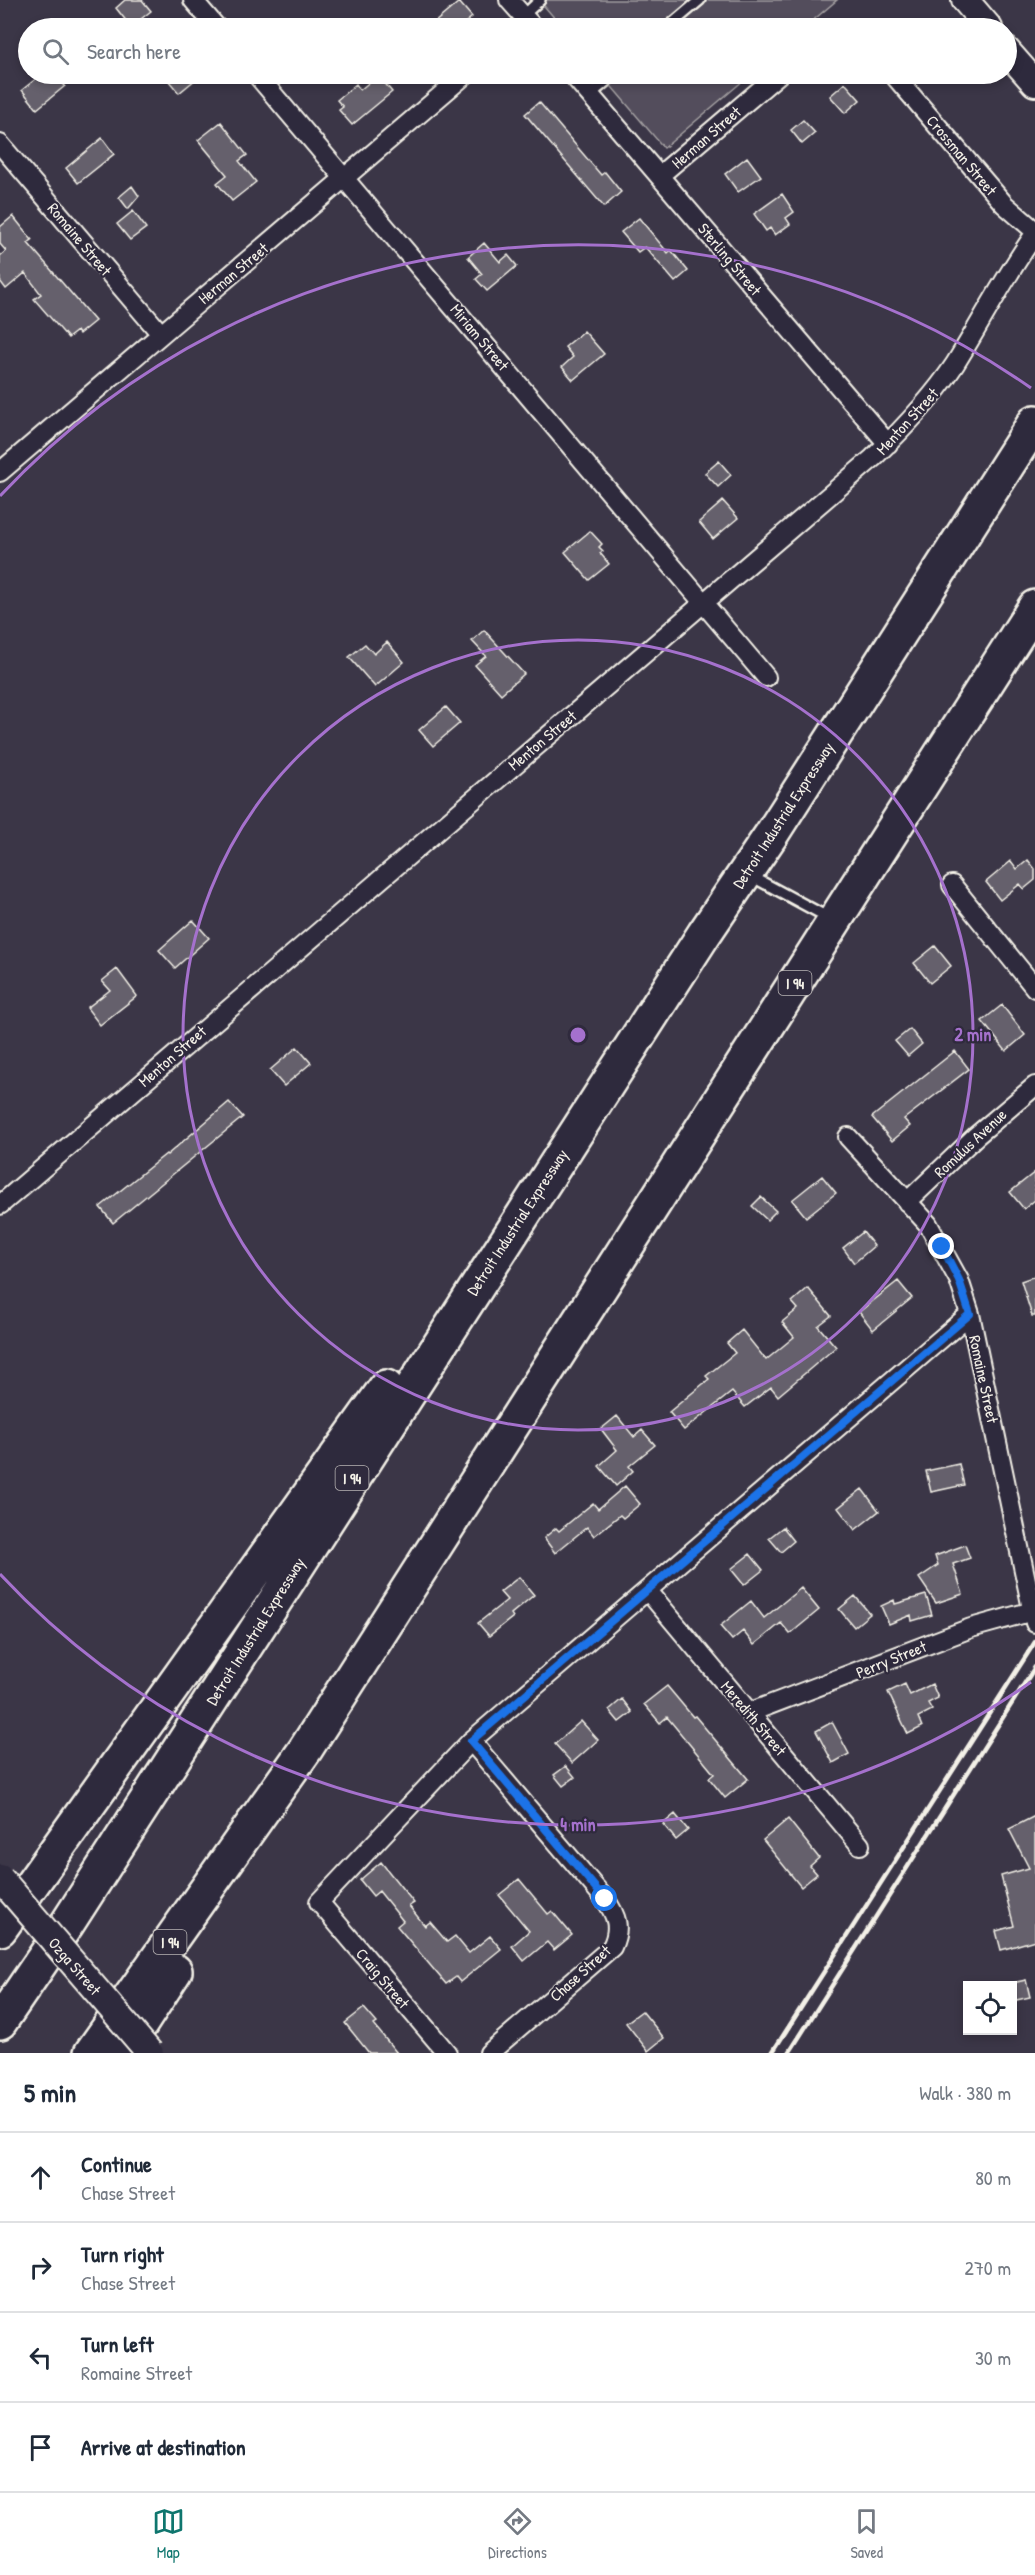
<!DOCTYPE html>
<html lang="en">
<head>
<meta charset="utf-8">
<style>
	:root { --surface:#fff; --page:#f2f2f3; --text:#1f2937; --muted:#747a83; --line:#e0e1e3; --accent:#0f766e }
	body { margin:0; font-family:"Patrick Hand",sans-serif; background:var(--page); color:var(--text) }
	.controls { position:absolute; right:18px; bottom:18px; display:grid; overflow:hidden; border-radius:0px; box-shadow:0 3px 9px #0003 }
	.controls button { width:54px; height:54px; display:grid; place-items:center; padding:0; border:0; border-bottom:2px solid var(--line); background:var(--surface); color:var(--text); font:30px sans-serif }
	.stop { position:absolute; width:18px; height:18px; margin:-14px; border:4px solid #1a73e8; border-radius:50%; background:#fff }
	.stop.end { background:#1a73e8; border-color:#fff; box-shadow:0 2px 6px #0008 }
	.list { margin:0; padding:0; list-style:none }
	h2 { display:flex; justify-content:space-between; align-items:center; height:78px; margin:0; padding:0 24px; font-size:26px }
	h2 small { font-size:20px; font-weight:400; color:var(--muted) }
	.list li { display:grid; grid-template-columns:39px 1fr auto; gap:18px; align-items:center; box-sizing:border-box; height:90px; padding:0 24px; border-top:2px solid var(--line) }
	.list b { display:block; font-size:22px; white-space:nowrap }
	.list p { margin:0; font-size:20px; white-space:nowrap; color:var(--muted) }
	.list em { font-size:20px; font-style:normal; color:var(--muted) }
	.icon { flex:none; width:33px; height:33px; fill:none; stroke:currentColor; stroke-width:2; stroke-linecap:round; stroke-linejoin:round }
	.map { position:relative; flex:none; width:1035px; height:2053px; overflow:hidden }
	.search { position:absolute; background:var(--surface); box-shadow:0 3px 9px #0003; left:18px; right:18px; top:18px; height:66px; display:flex; align-items:center; gap:15px; box-sizing:border-box; padding:0 21px; border-radius:33px; color:var(--muted); font-size:22px }
	.sheet { height:438px; background:var(--surface) }
	nav { display:flex; justify-content:space-around; align-items:center; box-sizing:border-box; height:84px; border-top:2px solid var(--line); background:var(--surface); font-size:16px; color:var(--muted) }
	nav a { display:grid; justify-items:center; gap:3px }
	nav .on { color:var(--accent) }
	.map>svg:first-child { display:block }
	.green { fill:#534e5c; stroke:#a4a0a2; stroke-width:1.5 }
	.building { fill:#65616c; stroke:#f4f1e8; stroke-width:1.5 }
	.lines { fill:none; stroke-linecap:round; stroke-linejoin:round }
	.lane-casing { stroke:#f4f1e8; stroke-width:14 }
	.street-casing { stroke:#f4f1e8; stroke-width:22 }
	.secondary-casing { stroke:#f4f1e8; stroke-width:30 }
	.highway-casing { stroke:#f4f1e8; stroke-width:38 }
	.lane { stroke:#2f2a3d; stroke-width:9 }
	.street { stroke:#2f2a3d; stroke-width:18 }
	.secondary { stroke:#2f2a3d; stroke-width:26 }
	.highway { stroke:#2f2a3d; stroke-width:33 }
	.rail { stroke:#f4f1e8; stroke-width:4.5 }
	.secondary-bridge-casing { stroke:#f4f1e8; stroke-width:30; stroke-linecap:butt }
	.secondary-bridge { stroke:#2f2a3d; stroke-width:26 }
	.route { stroke:#1a73e8; stroke-width:8 }
	.ring { fill:none; stroke:#a571cd; stroke-width:3 }
	.labels { text-anchor:middle; dominant-baseline:central; stroke-width:4.5; stroke-linejoin:round; paint-order:stroke }
	.shield { fill:#2f2a3d; stroke:#b9b5b5; stroke-width:1.5 }
	.shield-label { font-size:15px; font-weight:bold; fill:#f4f1e8 }
	.street-label { font-size:16px; fill:#f4f1e8; stroke:#2f2a3d }
	.centre { fill:#a571cd; stroke:#2f2a3d; stroke-width:3 }
	.ring-label { font-size:18px; text-anchor:middle; font-weight:bold; fill:#a571cd; stroke:#2f2a3d; stroke-width:4.5; stroke-linejoin:round; paint-order:stroke }
</style>
</head>
<body>
<div class="map">
<svg width="1035" height="2053" viewBox="0 0 1035 2053">
	<rect width="100%" height="100%" fill="#3b3647"/>
	<filter id="ink" filterUnits="userSpaceOnUse"><feTurbulence type="fractalNoise" baseFrequency=".0167" numOctaves="2"/><feDisplacementMap in="SourceGraphic" scale="12" xChannelSelector="R" yChannelSelector="G"/><feConvolveMatrix kernelMatrix="1 2 1 2 8 2 1 2 1" color-interpolation-filters="sRGB"/></filter>
	<g filter="url(#ink)">
		<path class="green" d="M539,0H837L804,28H563Z
			M601,74H751L664,148Z"/>
		<path class="building" d="M125,0H142L151,11L131,27L116,8Z
			M459,2L472,17L459,28H428Z
			M42,74H55L65,86L37,109L22,90Z
			M163,74H202L179,93Z
			M378,75L392,92L352,125L339,110L343,107L337,100L356,84L360,90Z
			M845,83L860,100L845,113L830,96Z
			M539,102L601,175L605,172L621,192L604,207L525,114Z
			M803,120L815,133L802,144L791,130Z
			M221,122L247,155L239,161L256,182L232,201L217,183L227,175L198,140Z
			M102,138L114,154L78,183L66,168Z
			M747,157L761,176L738,192L725,174Z
			M132,186L139,196L128,209L119,197Z
			M782,194L794,212L786,218L790,224L775,235L770,228L766,231L754,214Z
			M133,211L146,228L130,240L117,224Z
			M13,216L32,240L28,243L95,321L79,334L77,331L68,338L34,299L41,294L25,273L6,289L0,281V256L6,251L0,244V227Z
			M639,218L668,253L671,250L688,271L675,282L645,247L638,252L621,232Z
			M484,243L500,262L508,255L517,266L487,291L476,279L482,274L468,257Z
			M584,331L604,354L573,380L562,367L573,357L565,347Z
			M719,461L731,475L718,487L705,473Z
			M723,501L738,518L713,539L699,522Z
			M590,531L602,544L599,547L603,551L600,553L609,564L589,580L565,552Z
			M484,630L524,674L501,694L475,665L486,656L472,641Z
			M387,642L404,662L375,687L349,657L365,644L374,654Z
			M446,707L460,723L433,746L419,730Z
			M1028,860L1035,869V880L1024,889L1020,884L1000,900L986,882L1011,861L1017,869Z
			M193,920L209,938L175,968L159,950Z
			M935,946L951,966L930,983L914,963Z
			M117,969L137,996L100,1025L87,1008L110,990L102,981Z
			M1002,1005L1025,1035L1006,1051L982,1021Z
			M910,1029L922,1044L908,1056L895,1041Z
			M297,1047L311,1063L284,1086L270,1070Z
			M955,1051L969,1069L904,1119L910,1126L892,1141L872,1117Z
			M229,1102L243,1117L113,1223L100,1207L166,1154L167,1155Z
			M1035,1172V1200L1024,1209L1010,1192Z
			M822,1176L836,1193L806,1217L792,1200Z
			M761,1197L776,1211L767,1220L752,1206Z
			M863,1232L874,1246L854,1263L843,1248Z
			M1035,1276V1316H1032L1021,1281Z
			M898,1281L912,1298L873,1330L859,1312Z
			M808,1288L831,1316L818,1326L836,1347L778,1396L771,1387L745,1407L732,1392L684,1430L669,1412L709,1379L706,1376L735,1353L727,1343L742,1330L766,1360L794,1337L782,1322L798,1309L792,1302Z
			M617,1416L634,1437L642,1430L655,1445L629,1466L633,1471L616,1486L599,1466L617,1450L601,1429Z
			M959,1464L964,1485L931,1492L926,1471Z
			M625,1486L640,1504L623,1518L620,1515L594,1536L587,1527L555,1553L544,1538L556,1528L559,1531L593,1503L598,1509Z
			M862,1489L879,1511L855,1530L838,1508Z
			M783,1527L794,1541L781,1552L769,1538Z
			M965,1545L970,1558L953,1564L963,1594L936,1603L919,1578L938,1565L935,1556Z
			M750,1554L763,1570L744,1585L731,1569Z
			M519,1577L534,1595L511,1614L513,1617L489,1636L478,1623L507,1600L500,1592Z
			M801,1588L819,1610L790,1634L781,1623L754,1645L743,1631L732,1640L720,1626L751,1601L764,1618Z
			M926,1595L932,1615L912,1621L911,1615L889,1624L881,1606L894,1600L895,1604Z
			M855,1596L870,1614L854,1627L839,1609Z
			M905,1684L910,1695L932,1684L938,1698L928,1703L932,1710L918,1717L922,1727L908,1734L888,1692Z
			M667,1686L693,1717L695,1716L748,1779L725,1798L709,1778L714,1774L667,1717L660,1723L644,1704Z
			M622,1699L632,1712L619,1722L609,1710Z
			M581,1721L598,1740L572,1763L555,1744Z
			M832,1722L849,1754L833,1763L816,1731Z
			M566,1766L575,1777L563,1786L554,1775Z
			M675,1814L688,1830L676,1840L663,1824Z
			M1035,1816V1940L1001,1950L996,1931L1014,1926L1001,1876L1029,1868L1009,1829Z
			M788,1819L819,1858L810,1866L817,1874L801,1887L763,1840Z
			M381,1862L414,1903L409,1906L425,1926L430,1922L447,1942L455,1936L469,1953L490,1936L501,1949L460,1982L456,1977L446,1984L397,1926L403,1921L379,1891L373,1896L360,1880Z
			M519,1879L548,1914L552,1911L572,1935L554,1950L547,1942L524,1961L512,1946L529,1931L499,1895Z
			M1026,1980L1030,1997L1012,2001V1983Z
			M364,2008L377,2023L374,2025L397,2053H369L345,2023Z
			M642,2011L664,2038L648,2051L626,2023Z"/>
		<g class="lines">
			<g class="lane-casing">
				<path id="lane" d="M523,16L540,0
					M667,28L700,0
					M590,95L615,74
					M751,876L829,918"/>
			</g>
			<g class="street-casing">
				<path id="street" d="M193,0L217,28
					M509,0L534,28
					M256,74L766,677
					M572,74L888,444
					M893,74L1004,204L1035,231
					M0,144L161,334
					M659,176L779,74
					M0,472L466,74
					M952,885L1035,988
					M848,1137L928,1224L959,1280L970,1314L1035,1623
					M907,1202L976,1136L1035,1086
					M0,1205L873,458C903,429 932,399 955,364C982,321 1005,276 1035,234
					M648,1591L860,1845
					M751,1712L971,1628L1033,1611
					M471,1741L605,1899C617,1916 621,1928 612,1947L489,2053
					M447,2053L319,1902L471,1741L970,1314"/>
			</g>
			<g class="secondary-casing">
				<path id="secondary" d="M965,0L989,28
					M1006,50L1035,83"/>
			</g>
			<g class="highway-casing">
				<path id="highway" d="M0,1929L386,1387
					M0,2022L67,1924L704,934L771,835L1035,422
					M91,2053L305,1750L1035,607
					M122,2053L175,1971"/>
			</g>
			<use href="#lane" class="lane"/>
			<use href="#street" class="street"/>
			<use href="#secondary" class="secondary"/>
			<use href="#highway" class="highway"/>
			<path class="rail" d="M772,2053L1035,1642
				M789,2053L1035,1667"/>
			<g class="secondary-bridge-casing">
				<path id="secondary-bridge" d="M0,1878L150,2053"/>
			</g>
			<use href="#secondary-bridge" class="secondary-bridge"/>
		</g>
	</g>
	<g class="lines" filter="url(#ink)">
		<path class="route" d="M605,1899L471,1741L970,1314L959,1280L942,1247"/>
	</g>
	<g class="ring">
		<circle cx="578" cy="1035" r="395"/>
		<path d="M1031 1682A790 790 0 0 1 0 1574M0 496A790 790 0 0 1 1031 388"/>
	</g>
	<g class="labels">
		<g class="shield">
			<rect x="778.5" y="971" width="33" height="24" rx="4.5"/>
			<rect x="335.5" y="1466" width="33" height="24" rx="4.5"/>
			<rect x="153.5" y="1930" width="33" height="24" rx="4.5"/>
		</g>
		<g class="shield-label">
			<text x="795" y="983">I 94</text>
			<text x="352" y="1478">I 94</text>
			<text x="170" y="1942">I 94</text>
		</g>
		<g class="street-label">
			<text transform="translate(706 137) rotate(-41)">Herman Street</text>
			<text transform="translate(962 155) rotate(50)">Crossman Street</text>
			<text transform="translate(80 239) rotate(50)">Romaine Street</text>
			<text transform="translate(730 259) rotate(50)">Sterling Street</text>
			<text transform="translate(233 273) rotate(-40)">Herman Street</text>
			<text transform="translate(480 337) rotate(50)">Miriam Street</text>
			<text transform="translate(907 421) rotate(-48)">Menton Street</text>
			<text transform="translate(542 740) rotate(-40)">Menton Street</text>
			<text transform="translate(783 815) rotate(-57)">Detroit Industrial Expressway</text>
			<text transform="translate(172 1056) rotate(-41)">Menton Street</text>
			<text transform="translate(970 1143) rotate(-43)">Romulus Avenue</text>
			<text transform="translate(517 1222) rotate(-57)">Detroit Industrial Expressway</text>
			<text transform="translate(984 1379) rotate(78)">Romaine Street</text>
			<text transform="translate(255 1631) rotate(-58)">Detroit Industrial Expressway</text>
			<text transform="translate(891 1659) rotate(-22)">Perry Street</text>
			<text transform="translate(754 1718) rotate(50)">Meredith Street</text>
			<text transform="translate(75 1966) rotate(49)">Ozga Street</text>
			<text transform="translate(580 1973) rotate(-42)">Chase Street</text>
			<text transform="translate(383 1978) rotate(50)">Craig Street</text>
		</g>
	</g>
	<circle cx="578" cy="1035" r="9" class="centre"/>
	<g class="ring-label">
		<text x="973" y="1041">2 min</text>
		<text x="578" y="1831">4 min</text>
	</g>
</svg>
<div class="controls">
<button><svg class="icon" aria-label="locate" viewBox="0 0 24 24"><circle cx="12" cy="12" r="6"/><path d="M12 2v4M12 18v4M2 12h4M18 12h4"/></svg></button>
</div>
<div class="stop" style="left:605px;top:1899px"></div>
<div class="stop end" style="left:942px;top:1247px"></div>
<div class="search"><svg class="icon" aria-label="search" viewBox="0 0 24 24"><circle cx="10" cy="10" r="6"/><path d="M15 15l6 6"/></svg>Search here</div>
</div>
<section class="sheet">
<h2>5 min<small>Walk · 380 m</small></h2>
<ul class="list">
<li><svg class="icon" aria-label="ahead" viewBox="0 0 24 24"><path d="M12 20V5M6 11l6-6 6 6"/></svg><div><b>Continue</b><p>Chase Street</p></div><em>80 m</em></li>
<li><svg class="icon" aria-label="right" viewBox="0 0 24 24"><path d="M7 20v-9h11M14 6l5 5-5 5"/></svg><div><b>Turn right</b><p>Chase Street</p></div><em>270 m</em></li>
<li><svg class="icon" aria-label="left" viewBox="0 0 24 24"><path d="M17 20v-9H6M10 6l-5 5 5 5"/></svg><div><b>Turn left</b><p>Romaine Street</p></div><em>30 m</em></li>
<li><svg class="icon" aria-label="arrive" viewBox="0 0 24 24"><path d="M6 21V4h12l-3 4 3 4H6"/></svg><div><b>Arrive at destination</b></div></li>
</ul>
</section>
<nav>
<a class="on"><svg class="icon" aria-label="map" viewBox="0 0 24 24"><path d="M3 6l6-2 6 2 6-2v14l-6 2-6-2-6 2zM9 4v14M15 6v14"/></svg>Map</a>
<a><svg class="icon" aria-label="directions" viewBox="0 0 24 24"><path d="M12 3l9 9-9 9-9-9zM9 14v-3h6M13 9l2 2-2 2"/></svg>Directions</a>
<a><svg class="icon" aria-label="saved" viewBox="0 0 24 24"><path d="M7 4h10v16l-5-4-5 4z"/></svg>Saved</a>
</nav>
</body>
</html>
